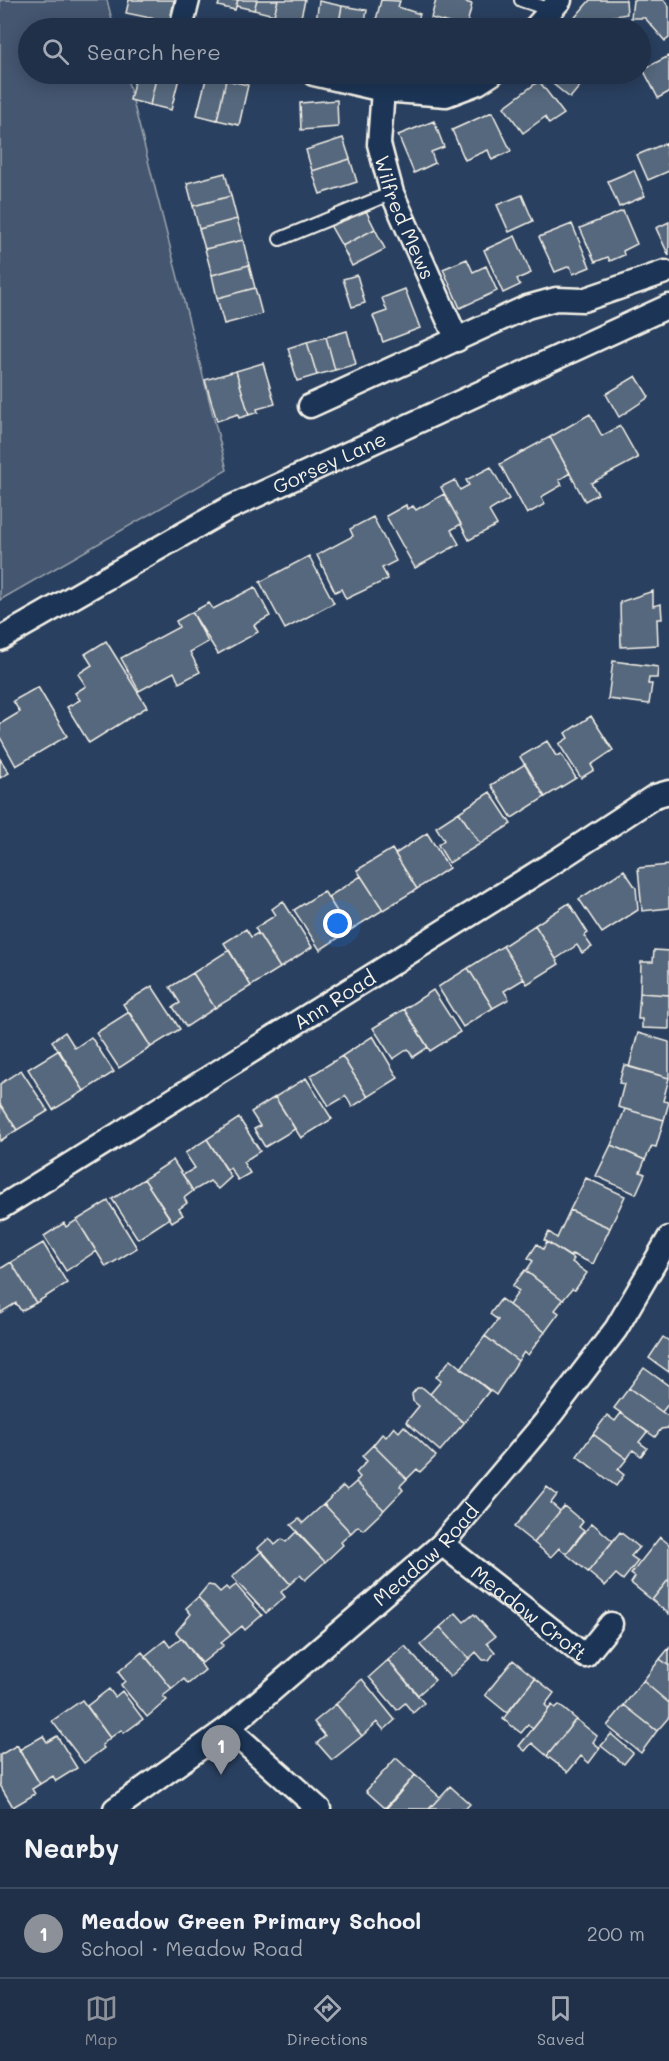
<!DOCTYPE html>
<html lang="en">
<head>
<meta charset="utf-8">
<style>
	:root { --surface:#203048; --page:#2d3c52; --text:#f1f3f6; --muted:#a2a9b4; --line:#3d4b60; --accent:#8c9099 }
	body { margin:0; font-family:Mali,sans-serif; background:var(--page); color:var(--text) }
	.you { position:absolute; left:338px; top:924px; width:21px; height:21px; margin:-15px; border:4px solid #fff; border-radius:50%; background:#1a73e8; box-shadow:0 0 0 9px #1a73e833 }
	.badge { display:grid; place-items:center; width:39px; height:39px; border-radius:50%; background:var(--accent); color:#fff; font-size:20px; font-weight:700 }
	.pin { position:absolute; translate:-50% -50px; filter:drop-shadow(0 2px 3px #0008) }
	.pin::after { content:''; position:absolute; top:32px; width:21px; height:18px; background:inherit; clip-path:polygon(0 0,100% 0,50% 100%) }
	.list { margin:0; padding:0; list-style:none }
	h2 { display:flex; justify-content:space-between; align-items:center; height:78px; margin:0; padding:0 24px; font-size:26px }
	h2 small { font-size:20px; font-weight:400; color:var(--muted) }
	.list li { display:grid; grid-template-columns:39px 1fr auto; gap:18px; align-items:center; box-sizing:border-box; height:90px; padding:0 24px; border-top:2px solid var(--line) }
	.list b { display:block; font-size:22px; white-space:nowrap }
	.list p { margin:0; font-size:20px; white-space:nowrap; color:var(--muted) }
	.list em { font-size:20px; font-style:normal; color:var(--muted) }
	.icon { flex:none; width:33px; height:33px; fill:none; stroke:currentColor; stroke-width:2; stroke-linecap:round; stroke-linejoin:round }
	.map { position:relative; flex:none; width:669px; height:1809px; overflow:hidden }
	.search { position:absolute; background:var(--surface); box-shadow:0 3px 15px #0003; left:18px; right:18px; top:18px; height:66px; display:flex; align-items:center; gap:15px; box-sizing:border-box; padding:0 21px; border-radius:33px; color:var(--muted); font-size:22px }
	.sheet { height:168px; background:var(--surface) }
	nav { display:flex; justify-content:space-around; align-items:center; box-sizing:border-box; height:84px; border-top:2px solid var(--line); background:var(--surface); font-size:16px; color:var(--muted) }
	nav a { display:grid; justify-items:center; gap:3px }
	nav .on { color:var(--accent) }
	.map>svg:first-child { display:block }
	.green { fill:#445771; stroke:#9ca4ac; stroke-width:1.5 }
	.building { fill:#56677d; stroke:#f4f1e8; stroke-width:1.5 }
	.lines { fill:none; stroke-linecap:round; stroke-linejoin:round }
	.lane-casing { stroke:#f4f1e8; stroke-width:16 }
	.street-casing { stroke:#f4f1e8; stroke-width:27 }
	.lane { stroke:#1d3557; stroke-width:12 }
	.street { stroke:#1d3557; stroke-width:22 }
	.labels { text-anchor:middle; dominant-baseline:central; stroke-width:6; stroke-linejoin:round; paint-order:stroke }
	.street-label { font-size:20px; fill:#f4f1e8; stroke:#1d3557 }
</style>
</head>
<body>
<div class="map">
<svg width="669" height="1809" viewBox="0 0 669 1809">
	<rect width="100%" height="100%" fill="#2a4060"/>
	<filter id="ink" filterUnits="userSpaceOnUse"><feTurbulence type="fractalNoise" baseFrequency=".0167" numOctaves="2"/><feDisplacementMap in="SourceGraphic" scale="12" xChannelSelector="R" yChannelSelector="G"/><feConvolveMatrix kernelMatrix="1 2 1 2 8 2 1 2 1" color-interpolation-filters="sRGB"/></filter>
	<g filter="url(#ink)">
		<path class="green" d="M0,0H107L114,28H28V74H126L227,470L0,600Z"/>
		<path class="building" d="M129,0H174L170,22L126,13Z
			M220,0H238L235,10L218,6Z
			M238,0H257L254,10L236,6Z
			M257,0H278L274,15L254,10Z
			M278,0H305L300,21L274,15Z
			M381,0L400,1L398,7L420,14L416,28L393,22L391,28L375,24Z
			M436,0H459L472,4L466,28L431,18Z
			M590,0H626L627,14L610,17L600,28H579L571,22Z
			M633,0H664L669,7V38L665,41L645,18H631Z
			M319,1L342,6L338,28H315Z
			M342,6L367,10L364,28H338Z
			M669,56V92L658,98L643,69Z
			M136,74H157L150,105L130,100Z
			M157,74H180L171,110L150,105Z
			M544,74H590L570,98L542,75Z
			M207,75L226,80L217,120L197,115Z
			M226,80L248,85L239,125L217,120Z
			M539,81L564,114L549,124L545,117L523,133L504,107Z
			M337,100L338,127L301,130L300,103Z
			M492,112L511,151L492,160L488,150L465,160L452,130Z
			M434,121L444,147L431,152L435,163L414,173L398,135Z
			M343,138L350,159L312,171L306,150Z
			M666,143L669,171L648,180L637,155Z
			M350,159L357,182L320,194L312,171Z
			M634,170L645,196L619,207L608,181Z
			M225,173L231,196L193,206L187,183Z
			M522,195L533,221L509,232L497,205Z
			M231,196L237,219L199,229L193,206Z
			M364,207L375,229L342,246L330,225Z
			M623,211L637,244L623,251L624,255L610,261L608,257L595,262L580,228Z
			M237,219L243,240L205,249L199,229Z
			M669,222V256L656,228Z
			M572,224L590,267L573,274L570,266L555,272L539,237Z
			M375,229L385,249L352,266L342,246Z
			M515,236L531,273L517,279L520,285L503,293L484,250Z
			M243,240L249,265L212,275L205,249Z
			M467,259L473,272L486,266L497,291L460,308L443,269Z
			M249,265L255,288L217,298L212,275Z
			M357,275L365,303L352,307L343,279Z
			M255,288L262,314L224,324L217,298Z
			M405,289L420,328L383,342L373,316L387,311L382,298Z
			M347,331L356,364L335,370L326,337Z
			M326,337L335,370L317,375L307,342Z
			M307,342L317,375L297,381L288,348Z
			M263,363L275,404L257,409L258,412L249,415L236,371Z
			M236,371L249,415L239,418L238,414L217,421L205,380Z
			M636,376L649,397L619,417L606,394Z
			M590,414L602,436L620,426L638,458L591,483L598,494L585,501L550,437Z
			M550,437L570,473L559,480L562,485L541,497L545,504L527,514L500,464Z
			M491,467L509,499L489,511L497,525L469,540L441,487L455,480L460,490L469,485L466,480Z
			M444,494L461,524L451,530L459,544L415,568L386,516L406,505L407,509L413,506L416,510Z
			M373,517L396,561L382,568L388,579L346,599L341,589L335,592L317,555L353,536L350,529Z
			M309,556L334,603L285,629L260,582Z
			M255,587L270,616L254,625L258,632L218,654L192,612L209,603L213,609Z
			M653,591V606L661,604L662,619H657L658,645L621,647L620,602Z
			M192,612L208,642L190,652L200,672L179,683L174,672L139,691L121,658L179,627L176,621Z
			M106,641L147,707L89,743L67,707L80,700L75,693L86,686L78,674L92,665L85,654Z
			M613,661L658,667L657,678H649L648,684H652L649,704L608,699Z
			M38,687L67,736L16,766L0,737V724L20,712L13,701Z
			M591,716L613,750L591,765L594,770L581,778L559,744L568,738L565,733Z
			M547,741L556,756L561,754L576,778L545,797L520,757Z
			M0,759L9,773L0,778Z
			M525,764L545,797L512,818L491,785Z
			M490,792L511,824L480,844L459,812Z
			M459,812L480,844L449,863L438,845L444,840L436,827Z
			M427,833L449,868L417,889L395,854Z
			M392,849L417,889L383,910L357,870Z
			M669,865V908L642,911L638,868Z
			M624,870L636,888L638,910L602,933L579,899Z
			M361,876L383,910L349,931L328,897Z
			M324,891L349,931L320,950L294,910Z
			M283,901L312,947L280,968L255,928L276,915L272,909Z
			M569,903L588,933L584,936L592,947L582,953L577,945L556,959L535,925Z
			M535,925L559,964L527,984L503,946Z
			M246,929L251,937L258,933L280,968L251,986L224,943Z
			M503,946L524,979L504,991L509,999L493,1008L468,968Z
			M229,950L251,986L215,1008L193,973Z
			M654,950L669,951V995L640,993L641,962H653Z
			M468,968L493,1008L463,1027L438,987Z
			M193,973L215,1008L186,1027L173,1007L180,1003L170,987Z
			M152,986L180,1029L151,1047L123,1004Z
			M433,990L460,1032L430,1051L404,1009Z
			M640,993L669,995V1029L642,1028V1019H638Z
			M404,1009L428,1047L413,1057L408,1049L393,1059L373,1028Z
			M129,1012L151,1047L119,1068L96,1033Z
			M65,1032L75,1048L91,1037L114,1072L84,1091L52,1041Z
			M638,1033L669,1042V1078L629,1067Z
			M373,1036L398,1078L368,1097L342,1056Z
			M59,1050L84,1091L53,1110L28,1069Z
			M342,1056L368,1097L352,1107L346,1096L329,1106L310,1076Z
			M624,1065L669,1078L663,1101L669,1102L664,1120L618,1107L624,1084L619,1083Z
			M21,1070L48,1111L17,1130L0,1104V1084Z
			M306,1078L332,1119L301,1138L275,1097Z
			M275,1097L295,1129L265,1147L254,1129L260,1126L251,1112Z
			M0,1104L17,1130L0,1141Z
			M625,1109L664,1120L656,1147L652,1146L645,1160L611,1145Z
			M239,1118L260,1151L243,1162L250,1173L238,1180L230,1168L227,1170L207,1139Z
			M207,1139L231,1177L218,1189L210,1181L193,1191L183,1175L195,1168L185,1153Z
			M611,1145L645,1160L640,1172L645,1174L636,1194L596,1176Z
			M173,1160L193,1191L184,1198L187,1203L179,1209L183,1215L172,1222L144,1179Z
			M586,1178L625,1196L610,1228L570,1210Z
			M144,1179L170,1218L138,1239L112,1199Z
			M108,1201L137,1248L106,1267L77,1220Z
			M570,1210L610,1228L593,1264L572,1254L570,1257L544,1240L549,1232L557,1238Z
			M77,1220L96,1251L66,1271L44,1236L64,1223L66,1227Z
			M547,1242L574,1259L572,1262L587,1273L575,1290L572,1289L563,1300L526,1271L533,1261L528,1258L537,1244L543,1249Z
			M43,1243L67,1283L36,1303L11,1262Z
			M11,1262L36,1303L21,1311L16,1303L0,1313V1269Z
			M525,1270L563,1300L555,1310L559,1313L545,1332L509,1305L519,1291L512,1286Z
			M501,1299L545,1332L528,1355L524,1352L518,1361L485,1336L498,1320L490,1314Z
			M485,1336L518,1361L496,1395L461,1368Z
			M663,1337L669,1341V1372L649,1358Z
			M451,1359L489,1391L464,1423L430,1394L441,1381L436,1377Z
			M644,1368L669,1386V1403L662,1412L629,1388Z
			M417,1388H423L464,1423L440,1451L406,1422L419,1406L413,1401L412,1394Z
			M629,1388L669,1417L668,1428L661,1429L655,1437L614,1408Z
			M621,1413L647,1432L639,1442L647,1448L641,1456L633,1450L627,1459L593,1434L607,1415L615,1421Z
			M404,1426L436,1456L420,1472L417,1469L407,1479L373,1445L382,1434L386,1437L394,1427L399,1432Z
			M593,1434L627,1459L618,1470L624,1475L616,1486L577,1456Z
			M373,1445L407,1479L400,1486L403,1490L384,1510L356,1482L360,1477L356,1473L367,1461L362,1456Z
			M356,1482L384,1510L363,1530L358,1526L351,1533L324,1504L343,1486L347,1490Z
			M547,1487L557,1495L551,1503L560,1511L534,1543L514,1527Z
			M324,1504L351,1533L341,1542L343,1545L325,1562L291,1525L299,1519L303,1523Z
			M564,1506L583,1522L579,1527L584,1531L566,1554L559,1548L551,1557L534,1543Z
			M592,1523L613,1541L588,1572L566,1554Z
			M296,1532L325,1562L305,1580L300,1575L290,1584L258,1548L269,1538L275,1545L282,1539L286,1542Z
			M620,1532L639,1547L631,1556L638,1561L623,1580L616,1574L605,1586L588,1572Z
			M660,1537L669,1544V1579L652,1600L631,1583L635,1577L631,1574Z
			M262,1551L290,1584L281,1592L285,1597L266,1613L232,1577Z
			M669,1579V1614L652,1600Z
			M208,1585L214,1586L220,1592L226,1587L229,1590L236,1585L262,1615L245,1630L242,1626L231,1635L198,1597Z
			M198,1597L231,1635L221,1643L224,1645L202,1663L176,1632L191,1614L186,1608Z
			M456,1613L464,1622L474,1614L495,1637L487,1643L495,1652L489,1660H483L476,1652L469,1659L440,1627Z
			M440,1627L469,1659L450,1677L420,1645Z
			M182,1638L205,1670L188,1684L184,1679L172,1689L145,1656L165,1640L170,1647Z
			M405,1646L435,1680L418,1695L388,1660Z
			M669,1648V1666L660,1659Z
			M142,1652L172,1689L163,1696L167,1700L147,1717L121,1685L125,1681L118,1672Z
			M660,1659L669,1666V1703L643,1681Z
			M388,1660L424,1703L413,1713L405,1703L397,1710L369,1677Z
			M513,1660L535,1678L507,1713L485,1695Z
			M535,1678L554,1693L545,1705L549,1709L533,1729L528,1725L521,1733L503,1719Z
			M362,1679L395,1720L384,1730L377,1722L362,1736L336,1704Z
			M643,1681L669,1703V1717L657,1731L624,1705Z
			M109,1689L115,1697L122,1691L143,1719L124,1733L121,1730L110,1738L87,1706Z
			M82,1700L110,1738L102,1745L104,1748L84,1763L52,1721Z
			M336,1704L362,1736L332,1760L317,1743L325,1736L314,1722Z
			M552,1705L555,1708L559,1705L576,1719L547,1756L532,1743L525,1751L519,1746Z
			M624,1705L657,1731L641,1753L607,1726Z
			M576,1719L597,1736L593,1742L600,1748L589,1763L581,1756L568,1772L547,1756Z
			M611,1734L633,1753L624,1764L601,1746Z
			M43,1736L47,1742L57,1736L77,1768L56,1781L53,1776L40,1784L19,1750Z
			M17,1745L40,1784L32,1789L35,1794L13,1807L0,1785V1755Z
			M396,1758L415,1775L385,1808L366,1791Z
			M415,1775L440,1797L429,1809H386Z
			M450,1786L470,1804L465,1809H429Z"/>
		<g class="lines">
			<g class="lane-casing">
				<path id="lane" d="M521,0L551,10
					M280,239L392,193"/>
			</g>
			<g class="street-casing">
				<g id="street">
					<path d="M181,28L188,0"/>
					<path d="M535,28L560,0"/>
					<path d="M314,74L383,90L446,95L478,83L492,74"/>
					<path id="s1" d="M383,90L379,144L392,193L457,340"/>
					<path d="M310,406L527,307L556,299L583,300L665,272"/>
					<path id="s2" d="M0,639L227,509L669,306"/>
					<path id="s3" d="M0,1208L559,859L655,796L669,792"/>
					<path id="s4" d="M442,1544L585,1656L611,1624"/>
					<path d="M228,1728L319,1809"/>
					<path id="s5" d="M115,1809L228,1728L442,1544L545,1422L616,1329L669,1238"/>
				</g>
			</g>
			<use href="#lane" class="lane"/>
			<use href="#street" class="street"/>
		</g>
	</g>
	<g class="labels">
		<g class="street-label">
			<text stroke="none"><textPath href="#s1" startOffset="132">Wilfred Mews</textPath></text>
			<text stroke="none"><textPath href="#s2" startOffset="374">Gorsey Lane</textPath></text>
			<text stroke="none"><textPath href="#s3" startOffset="394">Ann Road</textPath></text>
			<text stroke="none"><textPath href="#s5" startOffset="402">Meadow Road</textPath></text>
			<text stroke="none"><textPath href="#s4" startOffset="111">Meadow Croft</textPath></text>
		</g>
	</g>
</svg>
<div class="you"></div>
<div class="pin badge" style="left:221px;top:1775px">1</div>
<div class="search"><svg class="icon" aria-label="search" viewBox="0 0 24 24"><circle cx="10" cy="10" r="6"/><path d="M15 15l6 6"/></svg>Search here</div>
</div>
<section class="sheet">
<h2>Nearby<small></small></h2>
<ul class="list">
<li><span class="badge">1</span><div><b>Meadow Green Primary School</b><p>School · Meadow Road</p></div><em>200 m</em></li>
</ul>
</section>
<nav>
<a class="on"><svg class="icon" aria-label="map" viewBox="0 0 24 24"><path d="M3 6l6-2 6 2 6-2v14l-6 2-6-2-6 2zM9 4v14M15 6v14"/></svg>Map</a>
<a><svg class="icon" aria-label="directions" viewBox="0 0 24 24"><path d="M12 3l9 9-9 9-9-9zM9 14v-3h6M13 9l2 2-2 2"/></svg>Directions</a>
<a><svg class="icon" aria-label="saved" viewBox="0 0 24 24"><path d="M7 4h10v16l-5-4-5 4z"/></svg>Saved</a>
</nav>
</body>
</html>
